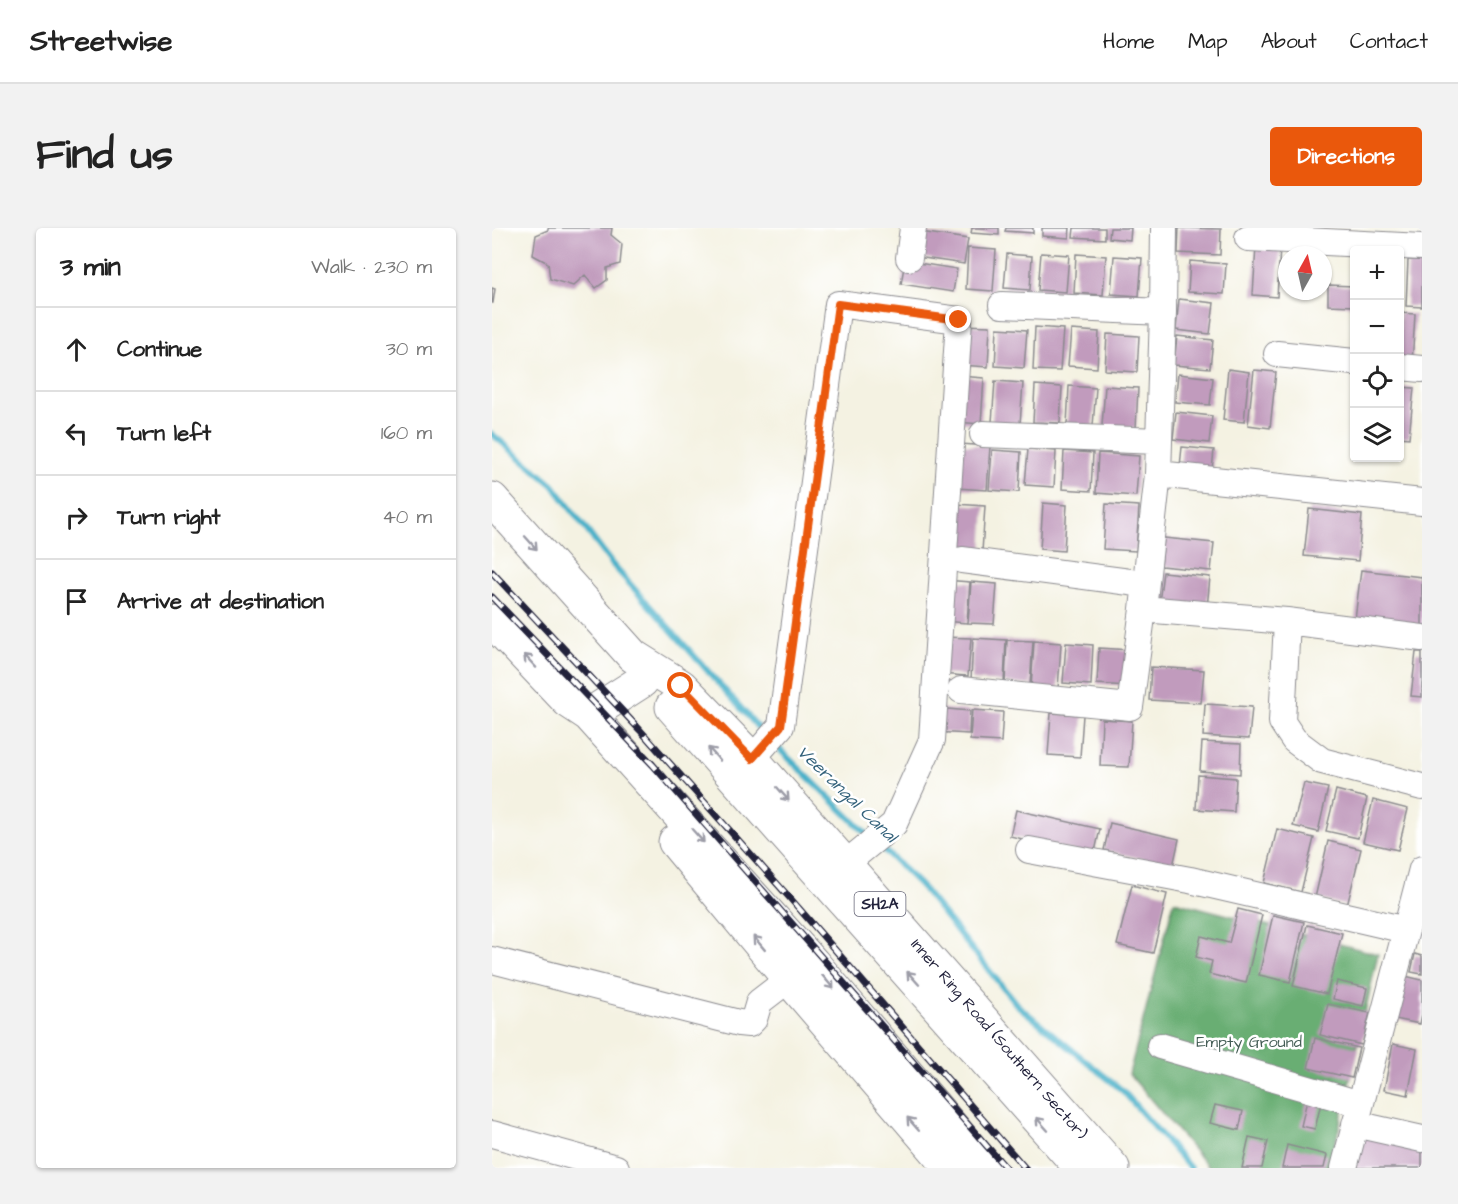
<!DOCTYPE html>
<html lang="en">
<head>
<meta charset="utf-8">
<style>
	:root { --surface:#fff; --page:#f2f2f2; --text:#222; --muted:#767676; --line:#e0e0e0; --accent:#ea580c }
	body { margin:0; font-family:"Architects Daughter",sans-serif; background:var(--page); color:var(--text) }
	.controls { position:absolute; right:18px; top:18px; display:grid; overflow:hidden; border-radius:6px; box-shadow:0 2px 4px #0004 }
	.controls button { width:54px; height:54px; display:grid; place-items:center; padding:0; border:0; border-bottom:2px solid var(--line); background:var(--surface); color:var(--text); font:30px sans-serif }
	.compass { position:absolute; left:786px; top:18px; width:54px; height:54px; border-radius:50%; background:var(--surface); box-shadow:0 2px 4px #0004; rotate:8deg }
	.stop { position:absolute; width:18px; height:18px; margin:-14px; border:4px solid #ea580c; border-radius:50%; background:#fff }
	.stop.end { background:#ea580c; border-color:#fff; box-shadow:0 2px 6px #0008 }
	.list { margin:0; padding:0; list-style:none }
	h2 { display:flex; justify-content:space-between; align-items:center; height:78px; margin:0; padding:0 24px; font-size:26px }
	h2 small { font-size:20px; font-weight:400; color:var(--muted) }
	.list li { display:grid; grid-template-columns:39px 1fr auto; gap:18px; align-items:center; box-sizing:border-box; height:84px; padding:0 24px; border-top:2px solid var(--line) }
	.list b { display:block; font-size:22px; white-space:nowrap }
	.list em { font-size:20px; font-style:normal; color:var(--muted) }
	.icon { flex:none; width:33px; height:33px; fill:none; stroke:currentColor; stroke-width:2; stroke-linecap:round; stroke-linejoin:round }
	.map { position:relative; flex:none; width:930px; height:940px; overflow:hidden; border-radius:6px }
	header { display:flex; align-items:center; gap:36px; box-sizing:border-box; height:84px; padding:0 30px; background:var(--surface); border-bottom:2px solid var(--line) }
	header strong { font-size:28px }
	nav { display:flex; gap:33px; margin-inline-start:auto; font-size:21px }
	.intro { display:flex; align-items:center; justify-content:space-between; box-sizing:border-box; height:144px; padding:0 36px }
	h1 { margin:0; font-size:42px }
	.button { padding:15px 27px; border-radius:6px; background:var(--accent); color:#fff; font-size:21px; font-weight:700 }
	main { display:flex; gap:36px; padding:0 36px }
	aside { flex:1; background:var(--surface); border-radius:6px; box-shadow:0 2px 4px #0004 }
	.map>svg:first-child { display:block }
	.forest { fill:#69ae73; stroke:#466857; stroke-width:1.5 }
	.lines { fill:none; stroke-linecap:round; stroke-linejoin:round }
	.stream { stroke:#4ab1c9; stroke-width:6 }
	.building { fill:#c19bbd }
	.minor-casing { stroke:#8b8a8e; stroke-width:28 }
	.major-casing { stroke:#8b8a8e; stroke-width:35 }
	.minor { stroke:#fff; stroke-width:26 }
	.major { stroke:#fff; stroke-width:33 }
	.rail-casing { stroke:#22223b; stroke-width:7 }
	.rail { stroke:#fff; stroke-width:4.5; stroke-dasharray:14; stroke-linecap:butt }
	.oneway { stroke:#9c9ca7 }
	.route { stroke:#ea580c; stroke-width:8 }
	.labels { text-anchor:middle; dominant-baseline:central; stroke-width:5; stroke-linejoin:round; paint-order:stroke }
	.shield { fill:#fff; stroke:#646476; stroke-width:1.5 }
	.shield-label { font-size:15px; font-weight:bold; fill:#22223b }
	.street-label { font-size:16px; fill:#22223b; stroke:#fff }
	.park-label { font-size:16px; fill:#445d55; stroke:#fff }
	.water-label { font-size:18px; font-style:italic; fill:#34627b; stroke:#fff }
</style>
</head>
<body>
<header>
<strong>Streetwise</strong>
<nav><a>Home</a><a>Map</a><a>About</a><a>Contact</a></nav>
</header>
<div class="intro"><h1>Find us</h1><a class="button">Directions</a></div>
<main>
<aside>
<h2>3 min<small>Walk · 230 m</small></h2>
<ul class="list">
<li><svg class="icon" aria-label="ahead" viewBox="0 0 24 24"><path d="M12 20V5M6 11l6-6 6 6"/></svg><div><b>Continue</b></div><em>30 m</em></li>
<li><svg class="icon" aria-label="left" viewBox="0 0 24 24"><path d="M17 20v-9H6M10 6l-5 5 5 5"/></svg><div><b>Turn left</b></div><em>160 m</em></li>
<li><svg class="icon" aria-label="right" viewBox="0 0 24 24"><path d="M7 20v-9h11M14 6l5 5-5 5"/></svg><div><b>Turn right</b></div><em>40 m</em></li>
<li><svg class="icon" aria-label="arrive" viewBox="0 0 24 24"><path d="M6 21V4h12l-3 4 3 4H6"/></svg><div><b>Arrive at destination</b></div></li>
</ul>
</aside>
<div class="map">
<svg width="930" height="940" viewBox="0 0 930 940">
	<rect width="100%" height="100%" fill="#fff"/>
	<filter id="ink" filterUnits="userSpaceOnUse"><feTurbulence type="fractalNoise" baseFrequency=".0167" numOctaves="2"/><feDisplacementMap in="SourceGraphic" scale="12" xChannelSelector="R" yChannelSelector="G"/><feConvolveMatrix kernelMatrix="1 2 1 2 8 2 1 2 1" color-interpolation-filters="sRGB"/></filter>
	<filter id="wash" filterUnits="userSpaceOnUse"><feTurbulence type="fractalNoise" baseFrequency=".008" numOctaves="4" result="noise"/><feDisplacementMap in="SourceGraphic" scale="24" xChannelSelector="R" yChannelSelector="G"/><feGaussianBlur stdDeviation="1.35" result="paint"/><feColorMatrix in="noise" values="0 0 0 0 0 0 0 0 0 0 0 0 0 0 0 0 0 1.4 0 .05"/><feComposite in="paint" operator="in"/></filter>
	<g filter="url(#wash)">
		<rect width="100%" height="100%" fill="#f4f2e2"/>
		<path class="forest" d="M682,673L886,726L838,940H717L637,846Z"/>
		<g class="lines">
			<path class="stream" d="M0,206L61,257L120,336L273,507
				M282,516L378,609
				M386,616L428,657L525,777L631,863L698,940"/>
		</g>
		<g id="blocks">
			<path class="building" d="M56,0H120L119,7L130,16L128,36L115,40V52L104,60L93,47L81,58L58,51L56,35L41,27L44,7L56,2Z
				M480,0H507V7L479,5Z
				M514,0H541V5L513,3Z
				M550,0H578L577,10L550,8Z
				M582,0H613V11L581,9Z
				M618,0H639L638,12L617,10Z
				M687,0L729,1L728,27L686,25Z
				M428,4L476,11L472,36L425,29Z
				M764,18L788,20L785,69L761,67Z
				M476,20L504,22L501,63L474,61Z
				M549,25L577,27L574,64L546,62Z
				M515,26L540,28L538,62L512,60Z
				M584,26L614,28L611,67L582,65Z
				M622,28L650,30L647,68L619,66Z
				M916,32H930V79L914,78Z
				M413,33L465,41L461,64L409,56Z
				M698,33L734,36L732,66L696,64Z
				M836,57L862,58V78L836,77Z
				M0,60L3,61L1,75H0Z
				M687,71L722,75L718,106L684,102Z
				M908,85L923,86L920,136H908Z
				M471,97L498,98L496,139L469,137Z
				M543,99L571,101L568,143L541,142Z
				M505,100L535,102L532,140L503,138Z
				M579,102L607,104L605,140L576,138Z
				M615,106L647,108L645,144L613,142Z
				M685,108L721,112L718,140L682,137Z
				M736,141L757,144L752,194L731,192Z
				M762,142L784,144L778,200L756,197Z
				M686,146L721,150L718,177L683,174Z
				M467,148L492,150L489,196L464,194Z
				M503,153L531,155L528,196L500,194Z
				M543,157L570,159L568,195L541,194Z
				M577,158L604,160L601,198L575,197Z
				M613,158L646,160L644,200L610,198Z
				M908,159L922,160L917,210L908,209Z
				M684,184L720,188L717,215L681,211Z
				M467,216L498,218L495,262L464,260Z
				M690,219L722,222L720,242L688,238Z
				M536,221L564,223L562,259L533,257Z
				M500,222L529,224L527,264L497,262Z
				M572,223L601,225L599,263L570,261Z
				M606,225L647,228L644,268L604,265Z
				M551,275L575,277L572,323L548,321Z
				M463,276L493,278L490,324L460,322Z
				M614,276L647,278L644,323L611,321Z
				M817,281L870,287L866,333L812,328Z
				M672,310L722,315L719,343L669,338Z
				M869,342L930,349V398L863,391Z
				M671,344L718,349L715,380L667,375Z
				M452,352L478,354L475,395L450,393Z
				M479,354L505,356L502,396L476,395Z
				M450,409L479,410L476,448L447,446Z
				M481,410L514,412L512,454L479,452Z
				M515,412L541,413L538,457L513,455Z
				M542,413L569,415L566,462L539,461Z
				M574,415L601,417L599,457L571,455Z
				M607,420L638,422L636,458L605,456Z
				M924,424H930V469L919,468Z
				M659,439L712,442L709,475L657,472Z
				M713,476L760,479L757,511L711,508Z
				M444,480L478,483L477,506L443,504Z
				M480,482L511,484L509,514L478,512Z
				M559,485L591,487L588,529L556,527Z
				M610,491L640,493L637,539L608,538Z
				M710,514L749,516L748,546L708,543Z
				M706,547L744,550L742,584L704,581Z
				M812,555L836,560L826,604L801,598Z
				M844,562L875,570L866,610L834,603Z
				M881,572L916,581L906,622L871,614Z
				M524,582L608,601L602,628L518,608Z
				M618,595L687,611L681,638L612,622Z
				M785,601L822,610L809,664L772,655Z
				M836,613L869,621L855,678L823,670Z
				M640,657L675,666L661,725L625,717Z
				M746,681L770,687L754,755L717,746L720,733L704,729L709,708L737,715Z
				M781,687L812,694L798,754L767,747Z
				M815,697L850,705L835,766L801,758Z
				M923,726L930,728V746L919,744Z
				M913,748L930,752V786L928,796L903,791Z
				M845,753L875,760L871,778L841,771Z
				M836,776L878,785L870,817L828,807Z
				M823,810L867,820L860,850L816,840Z
				M901,816L925,821L916,867L892,862Z
				M815,872L829,875L823,901L809,898Z
				M723,877L751,883L747,902L718,895Z
				M872,905L930,920V940H863Z
				M757,909L776,913L770,940H750Z
				M795,917L835,927L832,940H790Z"/>
		</g>
	</g>
	<g filter="url(#ink)">
		<use href="#blocks" fill-opacity="0" stroke="#8b8a8e" stroke-width="1.5"/>
		<g class="lines">
			<g class="minor-casing">
				<path id="minor" d="M756,10L930,19
					M417,30L421,0
					M671,84L672,0
					M785,126L862,134
					M908,139L930,141
					M491,206L666,213
					M666,246L930,274
					M470,332L653,356
					M651,381L795,393L930,410
					M795,393L790,494L802,512L830,533L930,559
					M469,462L638,479L651,381L666,246L671,84L510,77
					M260,531L289,498L346,76L467,92L440,512L402,596L353,636
					M537,622L698,652L914,702
					M0,732L247,795L257,796L262,791L267,774L297,751
					M668,818L868,876
					M863,896L930,911
					M0,906L124,940
					M852,940L930,641"/>
			</g>
			<g class="major-casing">
				<path id="major" d="M0,271L141,428L189,458L260,531L621,940
					M0,393L76,473L97,487L321,735L495,940
					M180,479L589,940
					M97,487L150,453
					M183,614L297,751L459,940"/>
			</g>
			<use href="#minor" class="minor"/>
			<use href="#major" class="major"/>
			<g class="rail-casing">
				<path id="rail" d="M0,344L148,502L297,669L533,940
					M0,369L161,537L514,940"/>
			</g>
			<use href="#rail" class="rail"/>
		</g>
		<defs><path id="oneway-shaft" d="M-6 0H5M1.5-3L5.5 0L1.5 3" fill="none" stroke-width="1.6" stroke-linecap="round" stroke-linejoin="round" transform="scale(1.5)"/></defs>
		<g class="oneway">
			<use href="#oneway-shaft" transform="translate(39 315) rotate(48)"/>
			<use href="#oneway-shaft" transform="translate(38 433) rotate(-133)"/>
			<use href="#oneway-shaft" transform="translate(222 526) rotate(-132)"/>
			<use href="#oneway-shaft" transform="translate(291 566) rotate(49)"/>
			<use href="#oneway-shaft" transform="translate(206 608) rotate(48)"/>
			<use href="#oneway-shaft" transform="translate(267 715) rotate(-130)"/>
			<use href="#oneway-shaft" transform="translate(421 750) rotate(-132)"/>
			<use href="#oneway-shaft" transform="translate(336 754) rotate(50)"/>
			<use href="#oneway-shaft" transform="translate(421 896) rotate(-131)"/>
			<use href="#oneway-shaft" transform="translate(550 896) rotate(-132)"/>
		</g>
	</g>
	<g class="lines" filter="url(#ink)">
		<path class="route" d="M189,458L260,531L289,498L346,76L467,92"/>
	</g>
	<g class="labels">
		<rect class="shield" x="362.5" y="664" width="51" height="24" rx="4.5"/>
		<g class="shield-label">
			<text x="388" y="676">SH2A</text>
		</g>
		<g class="street-label">
			<text transform="translate(507 811) rotate(49)">Inner Ring Road (Southern Sector)</text>
		</g>
		<g class="park-label">
			<text x="757" y="814">Empty Ground</text>
		</g>
		<g class="water-label">
			<text transform="translate(355 566) rotate(44)">Veerangal Canal</text>
		</g>
	</g>
</svg>
<div class="controls">
<button>+</button>
<button>−</button>
<button><svg class="icon" aria-label="locate" viewBox="0 0 24 24"><circle cx="12" cy="12" r="6"/><path d="M12 2v4M12 18v4M2 12h4M18 12h4"/></svg></button>
<button><svg class="icon" aria-label="layers" viewBox="0 0 24 24"><path d="M12 4l9 5-9 5-9-5zM3 14l9 5 9-5"/></svg></button>
</div>
<svg class="compass" viewBox="-18 -18 36 36"><path d="M0-13l5 13h-10z" fill="#e53935"/><path d="M0 13l5-13h-10z" fill="#767676"/></svg>
<div class="stop" style="left:189px;top:458px"></div>
<div class="stop end" style="left:467px;top:92px"></div>
</div>
</main>
</body>
</html>
